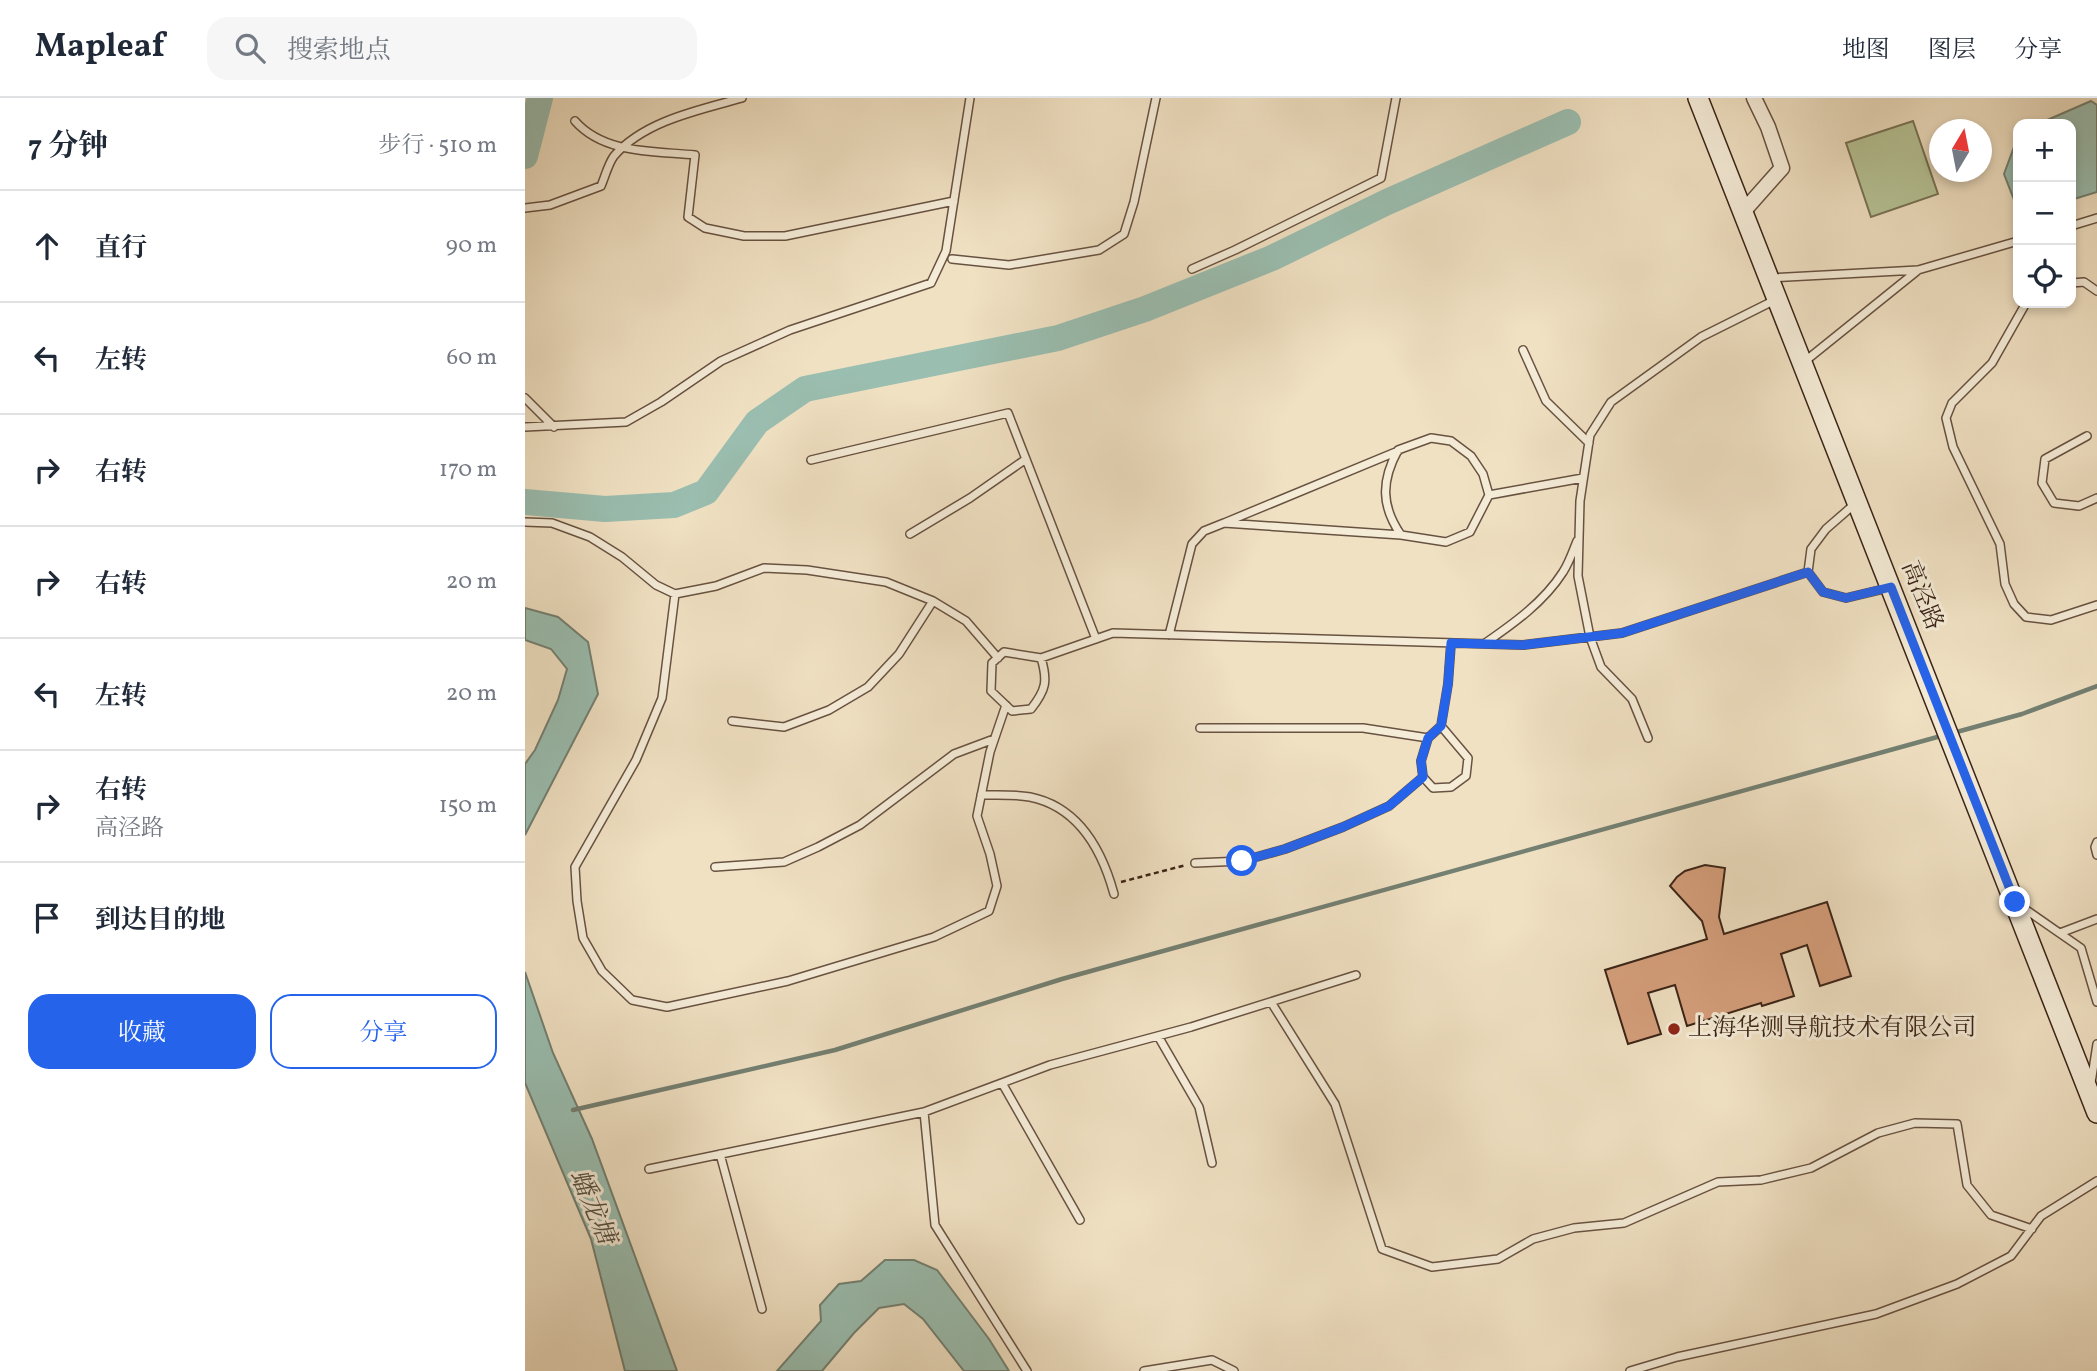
<!DOCTYPE html>
<html lang="zh">
<head>
<meta charset="utf-8">
<style>
	:root { --surface:#fff; --page:#f6f6f7; --text:#1f2937; --muted:#747a83; --line:#e0e1e3; --accent:#2563eb }
	body { margin:0; font-family:Vollkorn,"Noto Serif SC",serif; background:var(--page); color:var(--text) }
	.controls { position:absolute; right:21px; top:21px; display:grid; overflow:hidden; border-radius:14px; box-shadow:0 4px 10px #0003 }
	.controls button { width:63px; height:63px; display:grid; place-items:center; padding:0; border:0; border-bottom:2px solid var(--line); background:var(--surface); color:var(--text); font:35px sans-serif }
	.compass { position:absolute; left:1404px; top:21px; width:63px; height:63px; border-radius:50%; background:var(--surface); box-shadow:0 4px 10px #0003; rotate:10deg }
	.stop { position:absolute; width:21px; height:21px; margin:-16px; border:5px solid #2563eb; border-radius:50%; background:#fff }
	.stop.end { background:#2563eb; border-color:#fff; box-shadow:0 2px 7px #0008 }
	.list { margin:0; padding:0; list-style:none }
	h2 { display:flex; justify-content:space-between; align-items:center; height:91px; margin:0; padding:0 28px; font-size:30px }
	h2 small { font-size:23px; font-weight:400; color:var(--muted) }
	.list li { display:grid; grid-template-columns:46px 1fr auto; gap:21px; align-items:center; box-sizing:border-box; height:112px; padding:0 28px; border-top:2px solid var(--line) }
	.list b { display:block; font-size:26px; white-space:nowrap }
	.list p { margin:0; font-size:23px; white-space:nowrap; color:var(--muted) }
	.list em { font-size:23px; font-style:normal; color:var(--muted) }
	.actions { display:flex; gap:14px; padding:21px 28px }
	.actions a { flex:1; padding:16px 0; border:2px solid var(--accent); border-radius:21px; text-align:center; font-size:24px; color:var(--accent) }
	.actions .main { background:var(--accent); color:#fff }
	.icon { flex:none; width:38px; height:38px; fill:none; stroke:currentColor; stroke-width:2; stroke-linecap:round; stroke-linejoin:round }
	.map { position:relative; flex:none; width:1572px; height:1273px; overflow:hidden }
	header { display:flex; align-items:center; gap:42px; box-sizing:border-box; height:98px; padding:0 35px; background:var(--surface); border-bottom:2px solid var(--line) }
	header strong { font-size:33px }
	nav { display:flex; gap:38px; margin-inline-start:auto; font-size:24px }
	.search { width:490px; height:63px; background:var(--page); display:flex; align-items:center; gap:18px; box-sizing:border-box; padding:0 24px; border-radius:21px; color:var(--muted); font-size:26px }
	main { display:flex }
	aside { flex:1; background:var(--surface) }
	.map>svg:first-child { display:block }
	.green { fill:#b6c396; stroke:#787356; stroke-width:2 }
	.water { fill:#9abeb0; stroke:#748072; stroke-width:2 }
	.lines { fill:none; stroke-linecap:round; stroke-linejoin:round }
	.stream { stroke:#748072; stroke-width:4.5 }
	.river { stroke:#9abeb0; stroke-width:26 }
	.building { fill:#d69f7c; stroke:#3a2316; stroke-width:2 }
	.service-casing { stroke:#685241; stroke-width:10 }
	.minor-casing { stroke:#685241; stroke-width:17 }
	.secondary-casing { stroke:#3a2316; stroke-width:22 }
	.path { stroke:#3a2316; stroke-width:2.5; stroke-dasharray:5 3.5; stroke-linecap:butt }
	.service { stroke:#f5ecd8; stroke-width:7 }
	.minor { stroke:#f5ecd8; stroke-width:14 }
	.secondary { stroke:#f5ecd8; stroke-width:19 }
	.route { stroke:#2563eb; stroke-width:9 }
	.poi-dot { fill:#8f2418; stroke:#f5ecd8; stroke-width:2.5 }
	.labels { text-anchor:middle; dominant-baseline:central; stroke-width:6; stroke-linejoin:round; paint-order:stroke }
	.street-label { font-size:24px; fill:#3a2316; stroke:#f5ecd8 }
	.poi-label { font-size:24px; fill:#3a2316; stroke:#f5ecd8; text-anchor:start }
	.water-label { font-size:26px; font-style:italic; fill:#575244; stroke:#f5ecd8 }
</style>
</head>
<body>
<header>
<strong>Mapleaf</strong>
<div class="search"><svg class="icon" aria-label="search" viewBox="0 0 24 24"><circle cx="10" cy="10" r="6"/><path d="M15 15l6 6"/></svg>搜索地点</div>
<nav><a>地图</a><a>图层</a><a>分享</a></nav>
</header>
<main>
<aside>
<h2>7 分钟<small>步行 · 510 m</small></h2>
<ul class="list">
<li><svg class="icon" aria-label="ahead" viewBox="0 0 24 24"><path d="M12 20V5M6 11l6-6 6 6"/></svg><div><b>直行</b></div><em>90 m</em></li>
<li><svg class="icon" aria-label="left" viewBox="0 0 24 24"><path d="M17 20v-9H6M10 6l-5 5 5 5"/></svg><div><b>左转</b></div><em>60 m</em></li>
<li><svg class="icon" aria-label="right" viewBox="0 0 24 24"><path d="M7 20v-9h11M14 6l5 5-5 5"/></svg><div><b>右转</b></div><em>170 m</em></li>
<li><svg class="icon" aria-label="right" viewBox="0 0 24 24"><path d="M7 20v-9h11M14 6l5 5-5 5"/></svg><div><b>右转</b></div><em>20 m</em></li>
<li><svg class="icon" aria-label="left" viewBox="0 0 24 24"><path d="M17 20v-9H6M10 6l-5 5 5 5"/></svg><div><b>左转</b></div><em>20 m</em></li>
<li><svg class="icon" aria-label="right" viewBox="0 0 24 24"><path d="M7 20v-9h11M14 6l5 5-5 5"/></svg><div><b>右转</b><p>高泾路</p></div><em>150 m</em></li>
<li><svg class="icon" aria-label="arrive" viewBox="0 0 24 24"><path d="M6 21V4h12l-3 4 3 4H6"/></svg><div><b>到达目的地</b></div></li>
</ul>
<div class="actions"><a class="main">收藏</a><a>分享</a></div>
</aside>
<div class="map">
<svg width="1572" height="1273" viewBox="0 0 1572 1273">
	<rect width="100%" height="100%" fill="#f0e1c3"/>
	<filter id="stains"><feTurbulence type="fractalNoise" baseFrequency=".00286" numOctaves="4"/><feColorMatrix values="0 0 0 0 .2 0 0 0 0 .09 0 0 0 0 .02 0 0 0 .5 -.17"/></filter>
	<radialGradient id="worn" r=".72"><stop offset=".6" stop-color="#630" stop-opacity="0"/><stop offset="1" stop-color="#630" stop-opacity=".3"/></radialGradient>
	<path class="green" d="M1388,23L1413,96L1346,119L1321,45Z"/>
	<path class="water" d="M1566,3L1572,7V94L1546,102V26H1513Z
		M1493,45V112L1479,76L1489,49Z
		M0,510L33,519L63,544L73,596L0,737V666L10,652L33,602L42,571L26,551L0,542Z
		M0,874L28,955L67,1041L152,1273H100L66,1141L0,985Z
		M360,1162H389L412,1172L464,1241L484,1273H439L398,1221L379,1206L354,1210L329,1235L297,1273H252L296,1223L295,1207L314,1186L336,1183Z"/>
	<g class="lines">
		<path class="stream" d="M1428,635L1497,616L1572,588
			M48,1012L310,952L537,881L1416,638"/>
		<path class="river" d="M0,58L15,0
			M0,404L80,411L149,407L181,394L232,324L280,291L533,240L620,211L747,160L862,104L1043,24"/>
	</g>
	<path class="building" d="M1180,767L1200,770L1194,819L1199,836L1302,804L1326,878L1295,888L1282,847L1256,856L1269,898L1237,908L1236,905L1162,928L1150,887L1123,895L1136,936L1103,946L1080,872L1182,841L1177,823L1145,788L1152,779L1160,773Z"/>
	<g class="lines">
		<g class="service-casing">
			<path id="service" d="M50,23C79,56 129,53 170,57L163,119L180,130L219,138H260L429,103
				M0,110L25,107L76,88C80,79 83,66 89,58C119,23 174,12 217,0
				M1546,128L1572,120
				M427,161L484,167L574,152L599,136L609,104L631,0
				M667,171L710,152L856,80L871,0
				M1245,180L1393,172L1493,143
				M1546,185L1559,184L1572,193
				M1501,205L1467,265L1427,305L1421,320L1428,349L1475,446L1480,486L1489,506L1501,519L1526,522L1572,507
				M998,252L1021,303L1064,345
				M1279,264L1392,173
				M0,300L29,329
				M0,329L101,324L136,304L196,263L265,232L406,185L421,153L445,0
				M1562,338L1520,361L1517,385L1529,405L1554,408L1572,400
				M873,353L699,425L876,437
				M286,362L483,315L571,541
				M964,397L958,376L946,358L926,343L906,340L873,352C856,383 856,408 876,437L921,444L945,434L964,397L1058,380
				M1332,404L1301,431L1286,451L1283,474L1298,494L1321,500L1363,490
				M0,424L27,425L65,439L97,459L131,487L150,496L137,600L111,662L50,769L52,803L58,840L77,873L107,902L142,909L263,883L409,839L464,813L472,788L465,756L452,718L465,654L481,607
				M385,436L445,400L501,361
				M150,496L191,488L239,470L282,472L361,484L408,503L441,523L473,560
				M644,537L667,446L679,433L699,425
				M959,546C988,526 1019,504 1038,474C1044,465 1048,453 1052,443
				M516,560C523,583 521,592 506,611L487,613L466,593L467,565L479,554L516,560L588,535L998,547L1097,535L1283,474
				M207,623L259,629L304,612L343,589L374,556L408,503
				M916,628L943,660L941,678L926,689L908,690L898,679L896,663L903,640L916,628L923,586L926,545
				M675,630H838L903,640
				M1123,640L1107,601L1076,569L1065,539L1053,478L1055,403L1065,337L1086,304L1176,239L1250,202
				M456,697C472,697 490,696 505,699C554,709 577,752 589,796
				M1572,744L1570,749L1572,757
				M670,765L717,763L760,751L818,729L864,708L898,679
				M190,769L259,764L293,749L335,727L429,656L469,641
				M1497,809L1556,850L1572,904
				M1535,835L1572,821
				M746,904L810,1006L857,1151L907,1169L973,1161L1008,1141L1049,1130L1099,1125L1193,1084L1236,1082L1286,1070L1353,1035L1390,1025L1432,1026L1442,1087L1466,1117L1507,1131
				M633,938L674,1009L687,1065
				M477,985L555,1122
				M1566,985L1572,946
				M195,1056L237,1211
				M124,1071L399,1014
				M502,1273L410,1127L399,1014L525,967L666,929L831,877
				M619,1273L687,1262L709,1273
				M1105,1273L1152,1259L1351,1216L1432,1186L1486,1158L1516,1118L1572,1083"/>
		</g>
		<g class="minor-casing">
			<path id="minor" d="M1217,115L1257,70L1243,29L1229,0"/>
		</g>
		<g class="secondary-casing">
			<path id="secondary" d="M1173,0L1572,1015"/>
		</g>
		<path class="path" d="M596,784L661,767"/>
		<use href="#service" class="service"/>
		<use href="#minor" class="minor"/>
		<use href="#secondary" class="secondary"/>
	</g>
	<g class="lines">
		<path class="route" d="M717,763L760,751L818,729L864,708L898,679L896,663L903,640L916,628L923,586L926,545L998,547L1097,535L1283,474L1298,494L1321,500L1366,489L1490,804"/>
	</g>
	<circle class="poi-dot" cx="1149" cy="931" r="7"/>
	<g class="labels">
		<g class="street-label">
			<text transform="translate(1396 498) rotate(68)">高泾路</text>
		</g>
		<g class="poi-label">
			<text x="1163" y="931">上海华测导航技术有限公司</text>
		</g>
		<g class="water-label">
			<text transform="translate(67 1109) rotate(67)">蟠龙塘</text>
		</g>
	</g>
	<rect width="100%" height="100%" filter="url(#stains)"/>
	<rect width="100%" height="100%" fill="url(#worn)"/>
</svg>
<div class="controls">
<button>+</button>
<button>−</button>
<button><svg class="icon" aria-label="locate" viewBox="0 0 24 24"><circle cx="12" cy="12" r="6"/><path d="M12 2v4M12 18v4M2 12h4M18 12h4"/></svg></button>
</div>
<svg class="compass" viewBox="-18 -18 36 36"><path d="M0-13l5 13h-10z" fill="#e53935"/><path d="M0 13l5-13h-10z" fill="#747a83"/></svg>
<div class="stop" style="left:717px;top:763px"></div>
<div class="stop end" style="left:1490px;top:804px"></div>
</div>
</main>
</body>
</html>
